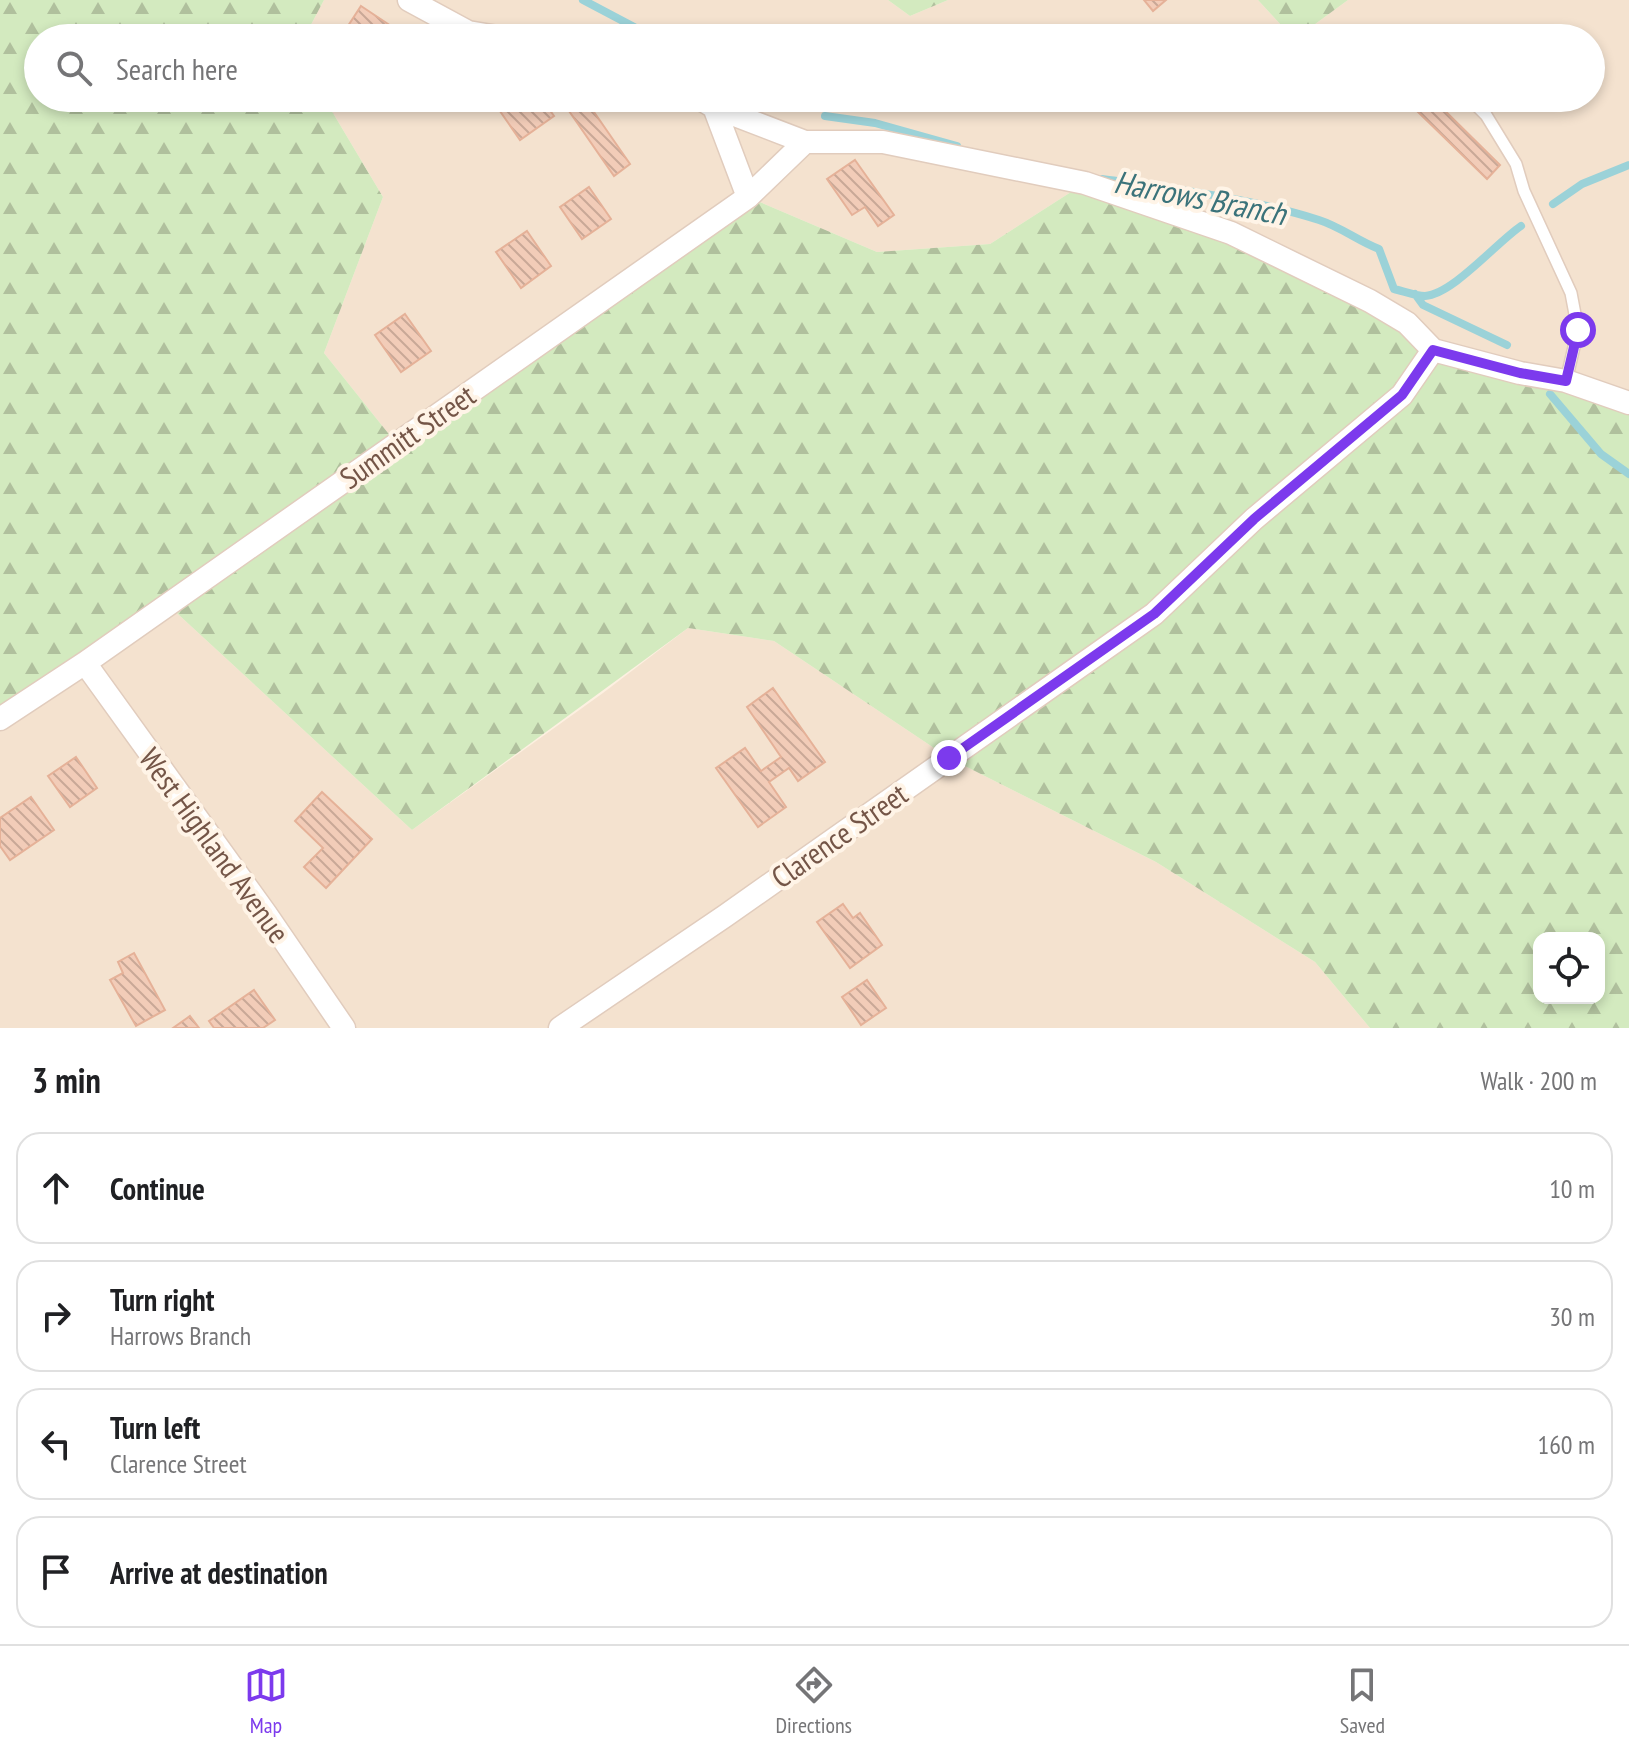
<!DOCTYPE html>
<html lang="en">
<head>
<meta charset="utf-8">
<style>
	:root { --surface:#fff; --page:#f6f6f6; --text:#202124; --muted:#757577; --line:#e0e0e0; --accent:#7c3aed }
	body { margin:0; font-family:"PT Sans Narrow",sans-serif; background:var(--page); color:var(--text) }
	.controls { position:absolute; right:24px; bottom:24px; display:grid; overflow:hidden; border-radius:16px; box-shadow:0 4px 12px #0003 }
	.controls button { width:72px; height:72px; display:grid; place-items:center; padding:0; border:0; border-bottom:2px solid var(--line); background:var(--surface); color:var(--text); font:40px sans-serif }
	.stop { position:absolute; width:24px; height:24px; margin:-18px; border:6px solid #7c3aed; border-radius:50%; background:#fff }
	.stop.end { background:#7c3aed; border-color:#fff; box-shadow:0 2px 8px #0008 }
	.list { margin:0; padding:0; list-style:none }
	h2 { display:flex; justify-content:space-between; align-items:center; height:104px; margin:0; padding:0 32px; font-size:34px }
	h2 small { font-size:26px; font-weight:400; color:var(--muted) }
	.list li { display:grid; grid-template-columns:52px 1fr auto; gap:24px; align-items:center; box-sizing:border-box; height:112px; margin:0 16px 16px; padding:0 16px; border:2px solid var(--line); border-radius:24px }
	.list b { display:block; font-size:30px; white-space:nowrap }
	.list p { margin:0; font-size:26px; white-space:nowrap; color:var(--muted) }
	.list em { font-size:26px; font-style:normal; color:var(--muted) }
	.icon { flex:none; width:44px; height:44px; fill:none; stroke:currentColor; stroke-width:2; stroke-linecap:round; stroke-linejoin:round }
	.map { position:relative; flex:none; width:1629px; height:1028px; overflow:hidden }
	.search { position:absolute; background:var(--surface); box-shadow:0 4px 12px #0003; left:24px; right:24px; top:24px; height:88px; display:flex; align-items:center; gap:20px; box-sizing:border-box; padding:0 28px; border-radius:44px; color:var(--muted); font-size:30px }
	.sheet { height:616px; background:var(--surface) }
	nav { display:flex; justify-content:space-around; align-items:center; box-sizing:border-box; height:112px; border-top:2px solid var(--line); background:var(--surface); font-size:22px; color:var(--muted) }
	nav a { display:grid; justify-items:center; gap:4px }
	nav .on { color:var(--accent) }
	.map>svg:first-child { display:block }
	.residential { fill:#f4e2cf }
	.forest { fill:url(#forest-firs); fill-rule:evenodd }
	.lines { fill:none; stroke-linecap:round; stroke-linejoin:round }
	.stream { stroke:#9bd2d8; stroke-width:8 }
	.building { fill:url(#building-back-hatch); stroke:#e5b198; stroke-width:2 }
	.lane-casing { stroke:#e1ccbd; stroke-width:14 }
	.street-casing { stroke:#e1ccbd; stroke-width:25 }
	.lane { stroke:#fff; stroke-width:11 }
	.street { stroke:#fff; stroke-width:22 }
	.route { stroke:#7c3aed; stroke-width:10 }
	.labels { text-anchor:middle; dominant-baseline:central; stroke-width:8; stroke-linejoin:round; paint-order:stroke }
	.street-label { font-size:30px; fill:#745547; stroke:#fff4e7 }
	.water-label { font-size:32px; font-style:italic; fill:#3b737a; stroke:#fff4e7 }
</style>
</head>
<body>
<div class="map">
<svg width="1629" height="1028" viewBox="0 0 1629 1028">
	<defs>
		<pattern id="forest-firs" width="22" height="20" patternUnits="userSpaceOnUse" patternTransform="scale(2)"><rect width="22" height="20" fill="#d3eabf"/><path d="M5 1l3.5 6h-7zM16 11l3.5 6h-7z" fill="#b0c09d"/></pattern>
		<pattern id="building-back-hatch" width="6" height="6" patternUnits="userSpaceOnUse" patternTransform="scale(2)"><rect width="6" height="6" fill="#f2ccb8"/><path d="M-1 5l2 2M0 0l6 6M5-1l2 2" fill="none" stroke="#c9a897"/></pattern>
	</defs>
	<rect width="100%" height="100%" fill="#fdf0e1"/>
	<path class="residential" d="M324,0H888L910,16L948,0H1258L1293,38H304Z
		M1348,0H1629V403L1433,350L1085,183L990,244L877,252L748,197L396,443L324,353L383,197L324,98H1591V38H1296Z
		M167,604L412,830L603,693L688,628L774,641L949,758L1156,862L1315,962L1370,1028H0V719Z"/>
	<path class="forest" d="M0,0H324L304,38H38V98H324L383,197L324,353L396,443L748,197L877,252L990,244L1085,183L1231,233L1434,350L1629,403V1028H1370L1315,962L1156,862L949,758L774,641L688,628L412,830L167,604L0,719ZM1539,938H1599V998H1539Z
		M888,0H948L910,16Z
		M1258,0H1348L1296,38H1293Z"/>
	<g class="lines">
		<path class="stream" d="M583,0L655,38
			M825,116L875,123L957,146
			M1102,179C1175,189 1249,198 1319,220C1341,227 1358,241 1379,249L1394,289C1403,291 1416,296 1425,296C1453,294 1496,243 1521,226
			M1553,204L1582,184L1629,165
			M1415,294L1423,305L1507,345
			M1550,394L1601,454L1629,474"/>
	</g>
	<path class="building" d="M1144,0H1166L1153,11Z
		M361,6L403,34L400,38H360L346,29Z
		M504,98H541L554,116L520,140L495,104Z
		M1432,98L1500,165L1487,179L1418,112Z
		M585,99L630,164L614,176L569,111Z
		M855,160L894,215L878,226L865,207L852,215L827,179Z
		M589,187L611,219L582,239L560,207Z
		M527,231L551,266L521,288L496,252Z
		M405,314L431,351L401,372L375,335Z
		M773,688L825,762L798,781L789,768L769,782L786,807L758,827L716,768L745,748L761,771L781,757L747,707Z
		M76,757L97,788L70,807L48,776Z
		M322,792L372,839L326,888L304,867L323,848L295,821Z
		M31,797L54,830L10,860L0,846V818Z
		M843,904L853,918L860,913L882,945L850,968L817,922Z
		M134,953L165,1010L136,1026L110,980L123,973L118,962Z
		M867,980L886,1008L861,1025L842,997Z
		M254,990L275,1020L263,1028H214L209,1021Z
		M190,1016L199,1028H173Z"/>
	<g class="lines">
		<g class="lane-casing">
			<path id="lane" d="M1469,98L1486,115L1516,164L1524,191L1571,293L1578,330L1566,381"/>
		</g>
		<g class="street-casing">
			<path id="street" d="M409,0L468,32L504,38
				M699,98L714,107L805,142H883L1085,183L1231,233L1370,301L1407,323L1433,350L1520,373L1566,381L1629,403
				M714,107L748,197
				M85,663L266,914L344,1028
				M0,719L85,663L748,197L805,142
				M560,1028L725,916L1154,614L1254,519L1402,395L1433,350"/>
		</g>
		<use href="#lane" class="lane"/>
		<use href="#street" class="street"/>
	</g>
	<g class="lines">
		<path class="route" d="M949,758L1154,614L1254,519L1402,395L1433,350L1520,373L1566,381L1578,330"/>
	</g>
	<g class="labels">
		<g class="street-label">
			<text transform="translate(407 436) rotate(-35)">Summitt Street</text>
			<text transform="translate(839 835) rotate(-35)">Clarence Street</text>
			<text transform="translate(215 845) rotate(54)">West Highland Avenue</text>
		</g>
		<g class="water-label">
			<text transform="translate(1200 197) rotate(11)">Harrows Branch</text>
		</g>
	</g>
</svg>
<div class="controls">
<button><svg class="icon" aria-label="locate" viewBox="0 0 24 24"><circle cx="12" cy="12" r="6"/><path d="M12 2v4M12 18v4M2 12h4M18 12h4"/></svg></button>
</div>
<div class="stop" style="left:1578px;top:330px"></div>
<div class="stop end" style="left:949px;top:758px"></div>
<div class="search"><svg class="icon" aria-label="search" viewBox="0 0 24 24"><circle cx="10" cy="10" r="6"/><path d="M15 15l6 6"/></svg>Search here</div>
</div>
<section class="sheet">
<h2>3 min<small>Walk · 200 m</small></h2>
<ul class="list">
<li><svg class="icon" aria-label="ahead" viewBox="0 0 24 24"><path d="M12 20V5M6 11l6-6 6 6"/></svg><div><b>Continue</b></div><em>10 m</em></li>
<li><svg class="icon" aria-label="right" viewBox="0 0 24 24"><path d="M7 20v-9h11M14 6l5 5-5 5"/></svg><div><b>Turn right</b><p>Harrows Branch</p></div><em>30 m</em></li>
<li><svg class="icon" aria-label="left" viewBox="0 0 24 24"><path d="M17 20v-9H6M10 6l-5 5 5 5"/></svg><div><b>Turn left</b><p>Clarence Street</p></div><em>160 m</em></li>
<li><svg class="icon" aria-label="arrive" viewBox="0 0 24 24"><path d="M6 21V4h12l-3 4 3 4H6"/></svg><div><b>Arrive at destination</b></div></li>
</ul>
</section>
<nav>
<a class="on"><svg class="icon" aria-label="map" viewBox="0 0 24 24"><path d="M3 6l6-2 6 2 6-2v14l-6 2-6-2-6 2zM9 4v14M15 6v14"/></svg>Map</a>
<a><svg class="icon" aria-label="directions" viewBox="0 0 24 24"><path d="M12 3l9 9-9 9-9-9zM9 14v-3h6M13 9l2 2-2 2"/></svg>Directions</a>
<a><svg class="icon" aria-label="saved" viewBox="0 0 24 24"><path d="M7 4h10v16l-5-4-5 4z"/></svg>Saved</a>
</nav>
</body>
</html>
